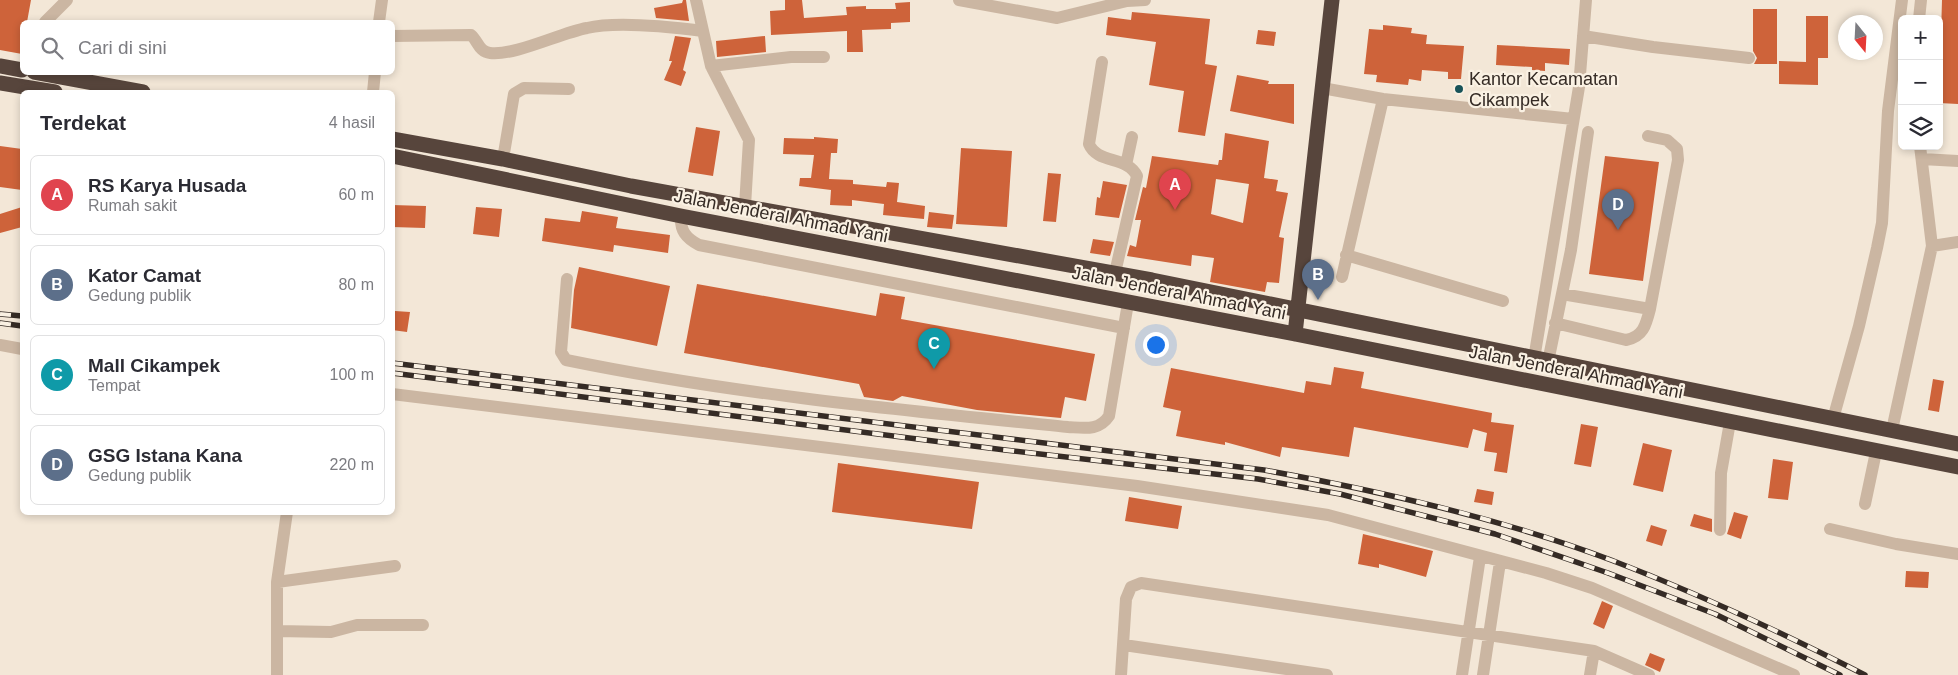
<!DOCTYPE html>
<html lang="id">
<head>
<meta charset="utf-8">
<style>
	:root { --surface:#fff; --page:#f7f7f7; --text:#2b2b33; --muted:#7c7c81; --line:#e1e1e2; --accent:#185359 }
	body { margin:0; font-family:Arial,sans-serif; background:var(--page); color:var(--text) }
	.controls { position:absolute; right:15px; top:15px; display:grid; overflow:hidden; border-radius:8px; box-shadow:0 2px 8px #0003 }
	.controls button { width:45px; height:45px; display:grid; place-items:center; padding:0; border:0; border-bottom:1px solid var(--line); background:var(--surface); color:var(--text); font:25px sans-serif }
	.compass { position:absolute; left:1838px; top:15px; width:45px; height:45px; border-radius:50%; background:var(--surface); box-shadow:0 2px 8px #0003; rotate:162deg }
	.you { position:absolute; left:1155px; top:344px; width:18px; height:18px; margin:-12px; border:4px solid #fff; border-radius:50%; background:#1a73e8; box-shadow:0 0 0 8px #1a73e833 }
	.badge { display:grid; place-items:center; width:32px; height:32px; border-radius:50%; background:var(--accent); color:#fff; font-size:16px; font-weight:700 }
	.pin { position:absolute; translate:-50% -41px; filter:drop-shadow(0 1px 2px #0008) }
	.pin::after { content:''; position:absolute; top:26px; width:18px; height:15px; background:inherit; clip-path:polygon(0 0,100% 0,50% 100%) }
	.list { margin:0; padding:0; list-style:none }
	h2 { display:flex; justify-content:space-between; align-items:center; height:65px; margin:0; padding:0 20px; font-size:21px }
	h2 small { font-size:16px; font-weight:400; color:var(--muted) }
	.list li { display:grid; grid-template-columns:32px 1fr auto; gap:15px; align-items:center; box-sizing:border-box; height:80px; margin:0 10px 10px; padding:0 10px; border:1px solid var(--line); border-radius:8px }
	.list b { display:block; font-size:19px; white-space:nowrap }
	.list p { margin:0; font-size:16px; white-space:nowrap; color:var(--muted) }
	.list em { font-size:16px; font-style:normal; color:var(--muted) }
	.icon { flex:none; width:28px; height:28px; fill:none; stroke:currentColor; stroke-width:2; stroke-linecap:round; stroke-linejoin:round }
	.map { position:relative; flex:none; width:1958px; height:675px; overflow:hidden }
	.search { position:absolute; background:var(--surface); box-shadow:0 2px 8px #0003; left:20px; top:20px; width:375px; height:55px; display:flex; align-items:center; gap:12px; box-sizing:border-box; padding:0 18px; border-radius:8px; color:var(--muted); font-size:19px }
	.panel { position:absolute; background:var(--surface); box-shadow:0 2px 8px #0003; left:20px; top:90px; width:375px; height:425px; border-radius:8px }
	.map>svg:first-child { display:block }
	.building { fill:#ce633a; fill-rule:evenodd }
	.lines { fill:none; stroke-linecap:round; stroke-linejoin:round }
	.minor { stroke:#cbb6a2; stroke-width:12 }
	.highway { stroke:#57453c; stroke-width:15 }
	.rail-casing { stroke:#352b25; stroke-width:5.5 }
	.rail { stroke:#faf1e3; stroke-width:4; stroke-dasharray:11; stroke-linecap:butt }
	.poi-dot { fill:#185359; stroke:#faf1e3; stroke-width:2 }
	.labels { text-anchor:middle; dominant-baseline:central; stroke-width:4.5; stroke-linejoin:round; paint-order:stroke }
	.poi-label { font-size:18px; fill:#352b25; stroke:#faf1e3; text-anchor:start }
	.street-label { font-size:18px; fill:#352b25; stroke:#faf1e3 }
</style>
</head>
<body>
<div class="map">
<svg width="1958" height="675" viewBox="0 0 1958 675">
	<rect width="100%" height="100%" fill="#f3e7d7"/>
	<path class="building" d="M0,0H31L27,22H22V54L0,50Z
		M683,0H686L689,21L656,18L654,8L682,3Z
		M785,0H802L804,18L847,15L846,7L866,6V9H896L895,3L910,2V22L891,23V29L862,30L863,52H847V31L771,35L770,11L785,10Z
		M1942,0H1958V104L1939,103Z
		M1753,9H1777V64H1754L1757,58L1753,51Z
		M1132,12L1210,19L1205,64L1217,66L1205,136L1178,132L1184,91L1149,85L1156,42L1106,35L1108,17L1131,20Z
		M1806,16H1828V58H1818V85L1779,84V61L1806,62Z
		M1383,25L1412,28L1411,33L1427,35L1426,44L1464,46L1461,79H1448V72L1422,70L1421,81L1409,79L1408,85L1376,82L1377,75L1364,74L1369,29L1383,30Z
		M1258,30L1276,32L1274,46L1256,44Z
		M675,36L691,38L683,70L686,72L681,86L664,80L672,61H669Z
		M765,36L766,52L717,57L716,41Z
		M1497,45L1570,49L1569,65L1545,63V71L1532,70V67L1496,65Z
		M1237,75L1269,81L1268,84H1294V124L1230,111Z
		M696,127L720,131L713,176L688,172Z
		M1225,133L1269,141L1264,178L1278,180L1276,191L1288,193L1279,237L1284,238L1279,283L1267,282L1265,292L1210,282L1214,258L1192,255L1191,266L1127,256L1130,245L1136,247L1141,220H1135L1143,187L1146,188L1152,156L1218,165L1219,160H1222ZM1216,179L1249,184L1243,223L1211,214Z
		M814,137L838,139L837,153H831L829,179L853,180V184L886,187L887,182L899,183L897,202L925,206L924,219L883,215L884,204L852,200V206L830,205L831,190L799,186L800,178H811L814,155L783,154L784,138L814,139Z
		M0,146L22,149V190L0,187Z
		M961,148L1012,151L1007,227L956,224Z
		M1605,156L1659,162L1643,281L1589,274Z
		M1048,173L1061,174L1056,222L1043,221Z
		M1103,181L1127,185L1119,218L1095,215L1097,197L1100,198Z
		M392,205L426,206L425,228L392,227Z
		M22,207V227L0,233V214Z
		M476,207L502,209L499,237L473,234Z
		M582,211L618,217L616,228L670,235L668,253L614,245L613,252L542,241L545,218L580,222Z
		M929,212L954,215L952,229L927,227Z
		M1093,239L1114,242L1110,256L1090,253Z
		M579,267L670,286L657,346L571,328L574,290Z
		M697,284L876,316L880,293L905,297L901,319L1095,354L1086,401L1065,397L1061,418L977,410L902,396L893,401L864,397L859,384L684,353Z
		M395,311L410,312L407,332L392,330Z
		M1334,367L1364,372L1361,388L1492,413L1491,422L1514,425L1507,473L1494,471L1497,453L1484,451L1487,433L1473,429L1468,448L1354,427L1349,457L1282,447L1280,457L1225,442V445L1176,436L1181,411L1163,407L1171,368L1304,393L1306,381L1331,385Z
		M1933,379L1944,381L1939,412L1928,410Z
		M1581,424L1598,427L1591,467L1574,464Z
		M1643,443L1672,450L1663,492L1633,485Z
		M1773,459L1793,462L1788,500L1768,498Z
		M838,463L979,482L972,529L832,512Z
		M1477,489L1494,492L1492,505L1474,502Z
		M1129,497L1182,506L1178,529L1125,521Z
		M1734,512L1748,516L1741,539L1727,534Z
		M1694,514L1712,519V532L1690,526Z
		M1651,525L1667,530L1662,546L1646,541Z
		M1363,534L1433,551L1426,577L1379,564V568L1358,564Z
		M1906,571L1929,572L1928,588L1905,587Z
		M1602,601L1613,606L1604,629L1593,624Z
		M1650,653L1665,659L1660,672L1645,665Z"/>
	<g class="lines">
		<path class="minor" d="M696,0L711,66L749,140L745,206
			M959,0L1057,18L1127,1L1145,0
			M1919,19L1921,0
			M45,22L67,0
			M379,22L382,0
			M392,36L471,35C478,41 479,52 490,53C515,56 560,33 587,28C616,21 672,27 703,31
			M1583,36L1653,47L1749,58
			M1102,62L1089,144C1097,164 1128,156 1137,176L1115,273
			M711,66L791,57H824
			M1322,88L1383,99L1573,119
			M373,92L375,72
			M503,159L514,94L524,88L569,89
			M1922,159L1958,161
			M1126,165L1132,137
			M681,216C680,231 686,238 699,245L1124,328
			M1932,246L1958,242
			M1346,255L1503,301
			M1342,277L1383,99
			M567,279L561,352L566,360C732,394 900,410 1068,427C1085,428 1099,431 1109,416L1128,303
			M1562,294L1650,309
			M1555,323L1626,340C1643,337 1646,325 1650,309L1678,160L1677,149L1667,140L1648,136
			M0,345L22,349
			M1534,359L1579,87L1586,0
			M1548,362L1571,250L1588,132
			M392,394L1137,486L1328,515L1546,573L1592,588L1794,675
			M1833,419L1859,326L1877,248L1882,223L1888,111L1902,0
			M1892,430L1932,246L1920,146
			M1865,504L1876,452
			M1830,529L1896,544L1958,554
			M1720,530L1721,473L1730,422
			M277,582L395,566
			M277,631L331,632L357,625H423
			M1124,645L1327,675
			M277,675V582L287,512
			M1121,675L1126,599L1131,587L1141,583L1594,651L1649,675
			M1462,675L1480,557
			M1483,675L1500,562
			M1590,675L1594,651"/>
		<path class="highway" d="M0,66L22,70
			M34,72L143,92
			M0,83L55,92
			M392,139L503,159L631,186L1152,280L1958,444
			M392,156L681,216L1295,334L1958,467
			M1295,334L1332,0"/>
		<g class="rail-casing">
			<path id="rail" d="M0,314L22,316
				M0,323L22,326
				M392,363L1264,470C1381,491 1500,518 1611,560C1697,593 1783,633 1865,675
				M392,373L1005,450L1258,479L1340,494L1495,534L1608,573L1715,614L1840,675"/>
		</g>
		<use href="#rail" class="rail"/>
	</g>
	<circle class="poi-dot" cx="1459" cy="89" r="5"/>
	<g class="labels">
		<g class="poi-label">
			<text x="1469" y="79">Kantor Kecamatan<tspan x="1469" dy="21">Cikampek</tspan></text>
		</g>
		<g class="street-label">
			<text transform="translate(781 216) rotate(11)">Jalan Jenderal Ahmad Yani</text>
			<text transform="translate(1179 293) rotate(11)">Jalan Jenderal Ahmad Yani</text>
			<text transform="translate(1576 372) rotate(11)">Jalan Jenderal Ahmad Yani</text>
		</g>
	</g>
</svg>
<div class="controls">
<button>+</button>
<button>−</button>
<button><svg class="icon" aria-label="layers" viewBox="0 0 24 24"><path d="M12 4l9 5-9 5-9-5zM3 14l9 5 9-5"/></svg></button>
</div>
<svg class="compass" viewBox="-18 -18 36 36"><path d="M0-13l5 13h-10z" fill="#e53935"/><path d="M0 13l5-13h-10z" fill="#7c7c81"/></svg>
<div class="you"></div>
<div class="pin badge" style="left:1175px;top:210px;background:#e0444e">A</div>
<div class="pin badge" style="left:1318px;top:300px;background:#5c6f8a">B</div>
<div class="pin badge" style="left:934px;top:369px;background:#0f9aa8">C</div>
<div class="pin badge" style="left:1618px;top:230px;background:#5c6f8a">D</div>
<div class="search"><svg class="icon" aria-label="search" viewBox="0 0 24 24"><circle cx="10" cy="10" r="6"/><path d="M15 15l6 6"/></svg>Cari di sini</div>
<section class="panel">
<h2>Terdekat<small>4 hasil</small></h2>
<ul class="list">
<li><span class="badge" style="background:#e0444e">A</span><div><b>RS Karya Husada</b><p>Rumah sakit</p></div><em>60 m</em></li>
<li><span class="badge" style="background:#5c6f8a">B</span><div><b>Kator Camat</b><p>Gedung publik</p></div><em>80 m</em></li>
<li><span class="badge" style="background:#0f9aa8">C</span><div><b>Mall Cikampek</b><p>Tempat</p></div><em>100 m</em></li>
<li><span class="badge" style="background:#5c6f8a">D</span><div><b>GSG Istana Kana</b><p>Gedung publik</p></div><em>220 m</em></li>
</ul>
</section>
</div>
</body>
</html>
